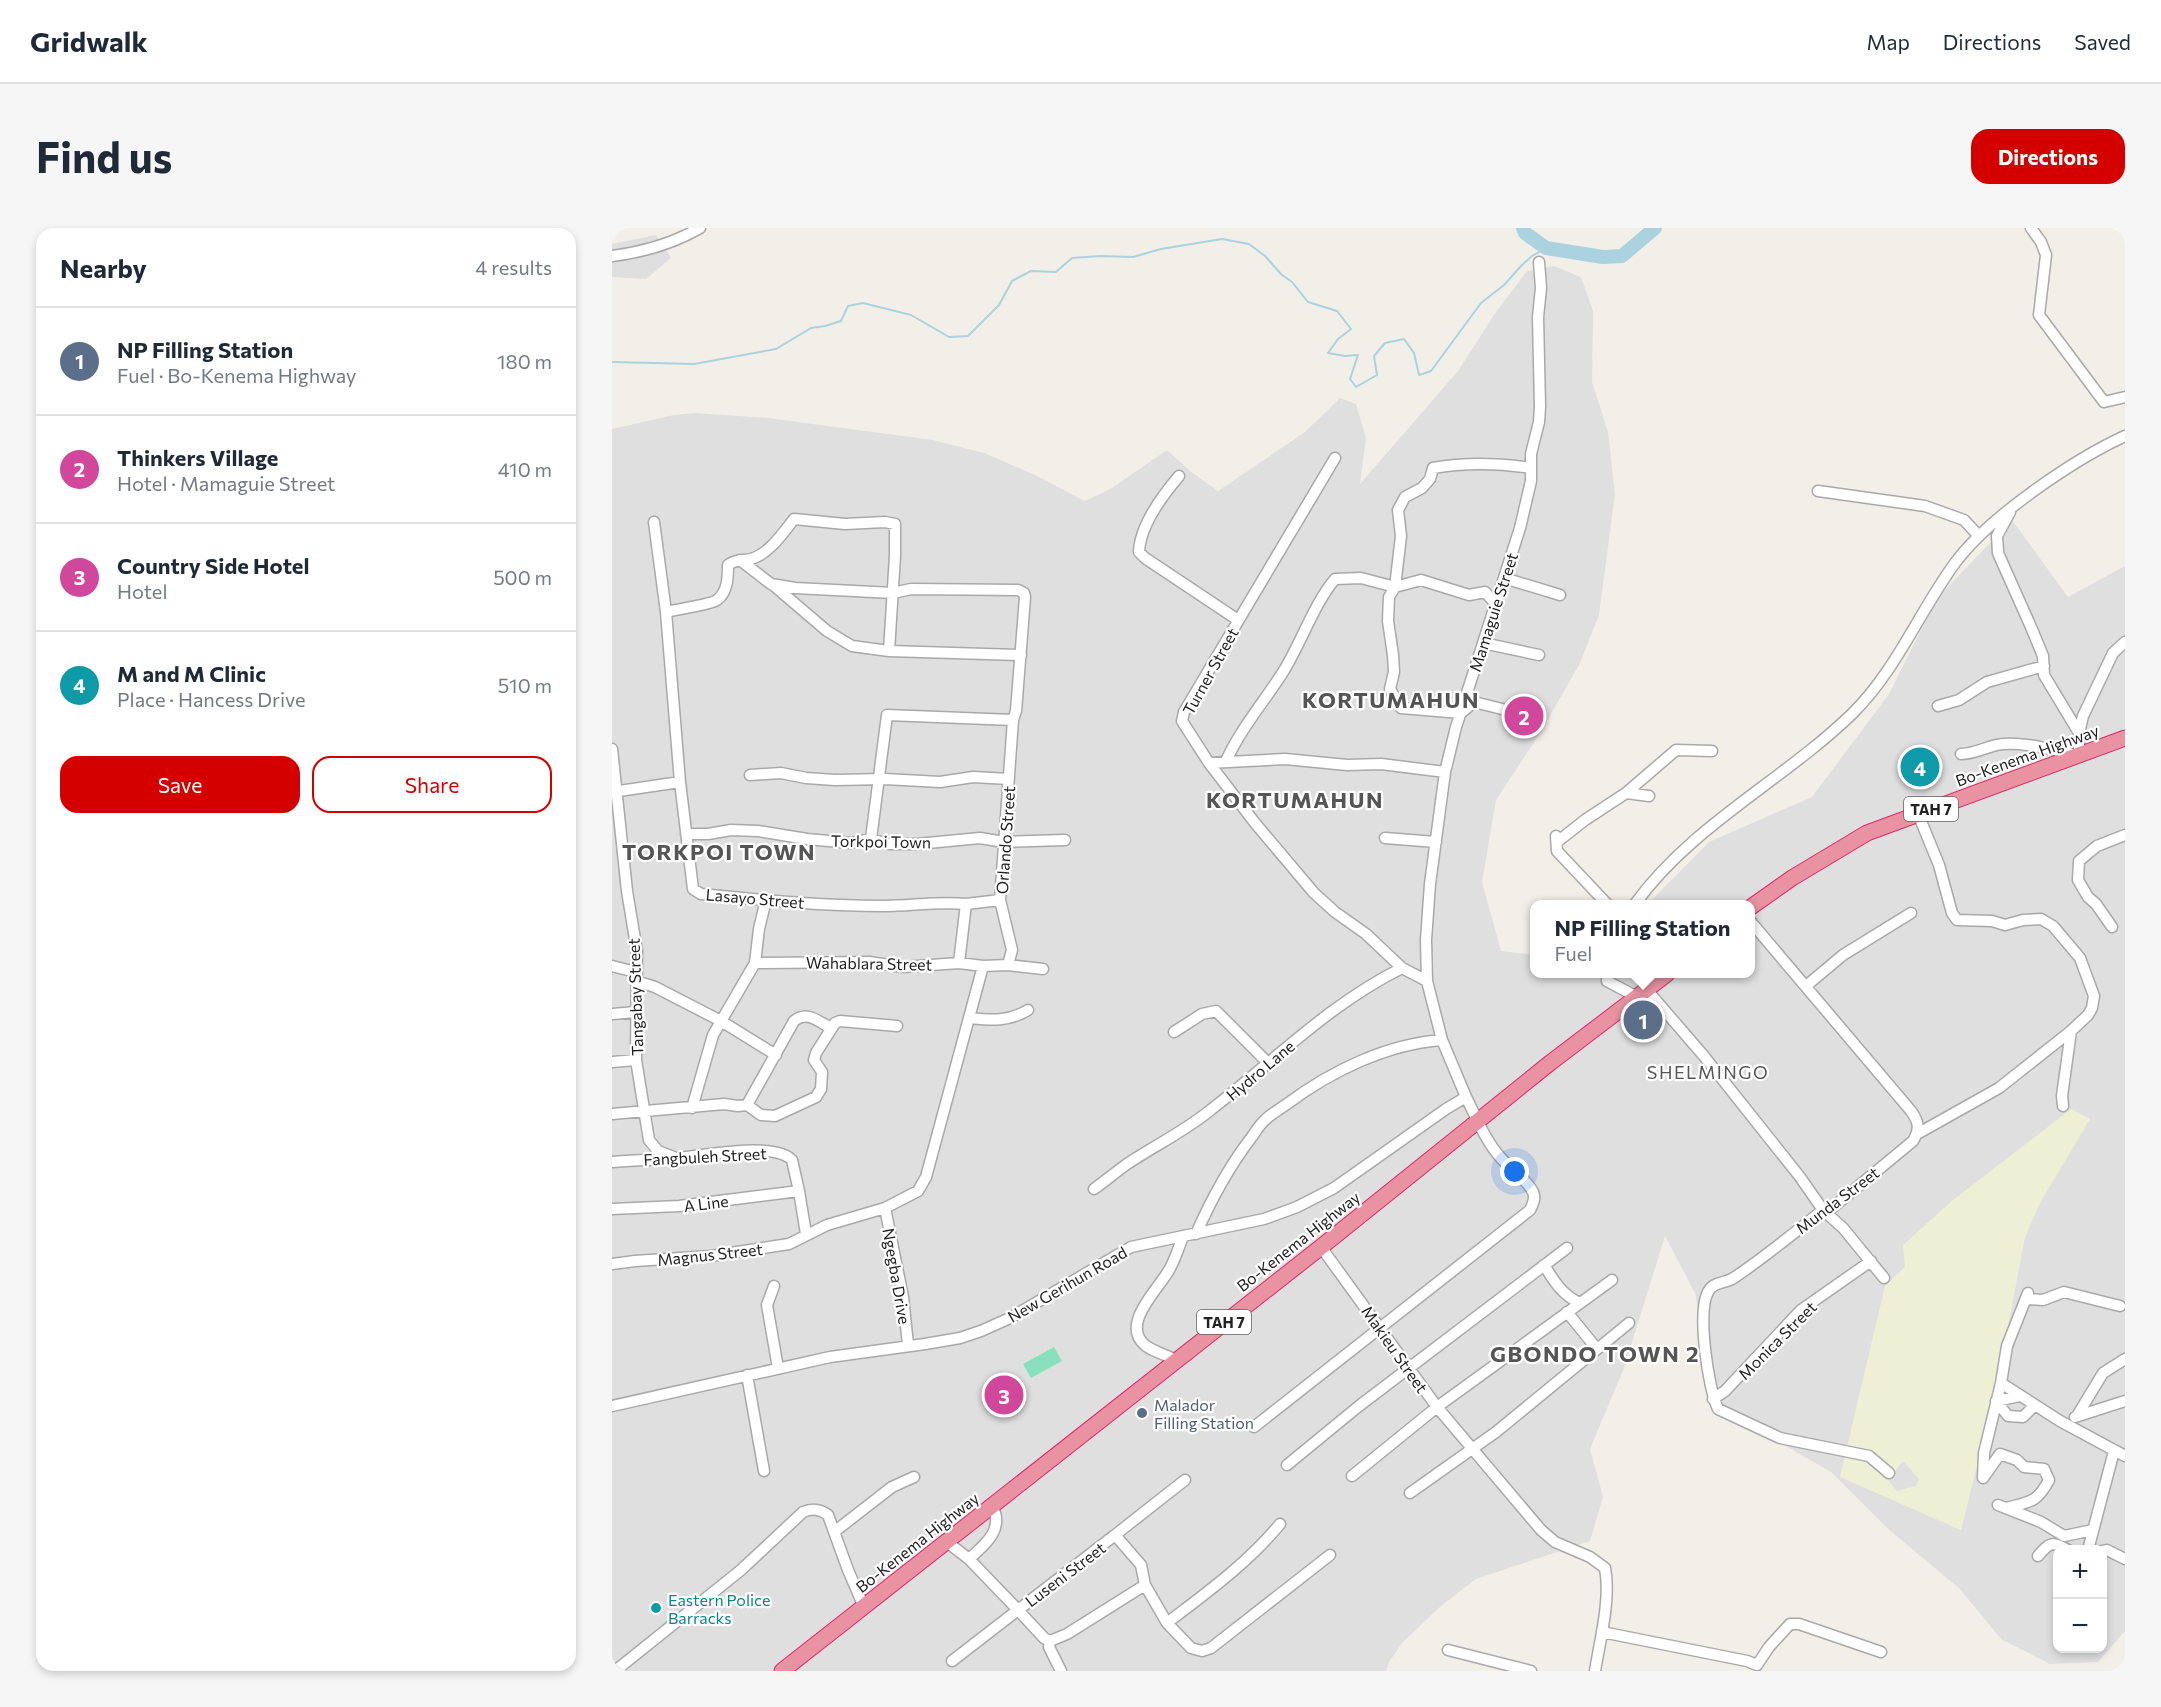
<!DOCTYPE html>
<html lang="en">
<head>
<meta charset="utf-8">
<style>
	:root { --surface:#fff; --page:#f6f6f7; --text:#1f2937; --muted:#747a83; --line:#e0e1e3; --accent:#d40000 }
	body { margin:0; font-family:Commissioner,sans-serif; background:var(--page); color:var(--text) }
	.controls { position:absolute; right:18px; bottom:18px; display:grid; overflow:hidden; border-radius:12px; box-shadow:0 3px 9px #0003 }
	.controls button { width:54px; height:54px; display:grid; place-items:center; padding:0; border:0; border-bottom:2px solid var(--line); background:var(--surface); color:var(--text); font:30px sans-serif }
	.you { position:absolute; left:903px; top:944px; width:21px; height:21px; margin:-15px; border:4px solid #fff; border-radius:50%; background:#1a73e8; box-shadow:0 0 0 9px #1a73e833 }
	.badge { display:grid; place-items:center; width:39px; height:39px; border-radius:50%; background:var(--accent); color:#fff; font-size:20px; font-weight:700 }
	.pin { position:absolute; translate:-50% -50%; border:3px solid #fff; box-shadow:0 2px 6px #0006 }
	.popup { position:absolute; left:918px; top:672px; width:225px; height:78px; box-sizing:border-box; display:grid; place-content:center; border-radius:12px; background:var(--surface); filter:drop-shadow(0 2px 4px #0005); font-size:20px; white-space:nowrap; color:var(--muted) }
	.popup b { font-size:22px; color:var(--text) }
	.popup::after { content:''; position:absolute; left:50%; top:100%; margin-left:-12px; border:12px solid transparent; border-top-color:var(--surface) }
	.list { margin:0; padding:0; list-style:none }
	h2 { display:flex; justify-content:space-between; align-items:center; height:78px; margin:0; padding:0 24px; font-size:26px }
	h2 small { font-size:20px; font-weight:400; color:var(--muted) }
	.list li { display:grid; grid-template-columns:39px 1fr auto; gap:18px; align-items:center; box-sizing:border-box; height:108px; padding:0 24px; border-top:2px solid var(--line) }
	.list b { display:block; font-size:22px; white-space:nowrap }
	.list p { margin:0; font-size:20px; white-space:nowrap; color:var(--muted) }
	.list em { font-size:20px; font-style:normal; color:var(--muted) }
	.actions { display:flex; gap:12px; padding:18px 24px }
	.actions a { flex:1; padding:14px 0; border:2px solid var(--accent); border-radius:18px; text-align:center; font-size:21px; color:var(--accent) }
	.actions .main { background:var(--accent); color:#fff }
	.map { position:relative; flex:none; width:1513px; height:1443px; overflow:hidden; border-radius:18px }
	header { display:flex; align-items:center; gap:36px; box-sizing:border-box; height:84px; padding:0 30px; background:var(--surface); border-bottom:2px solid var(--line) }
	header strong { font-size:28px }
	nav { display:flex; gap:33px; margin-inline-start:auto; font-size:21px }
	.intro { display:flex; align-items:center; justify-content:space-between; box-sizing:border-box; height:144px; padding:0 36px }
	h1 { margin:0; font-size:42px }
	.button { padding:15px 27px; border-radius:18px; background:var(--accent); color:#fff; font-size:21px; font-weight:700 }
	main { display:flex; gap:36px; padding:0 36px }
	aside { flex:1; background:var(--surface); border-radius:18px; box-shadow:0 3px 9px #0003 }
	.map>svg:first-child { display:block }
	.residential { fill:#e0dfdf; fill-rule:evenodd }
	.farmland { fill:#eef0d5; fill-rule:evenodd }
	.pitch { fill:#88e0be }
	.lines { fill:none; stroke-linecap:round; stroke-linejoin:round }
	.stream { stroke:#aad3df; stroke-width:2 }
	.river { stroke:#aad3df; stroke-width:14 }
	.minor-casing { stroke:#a9a9a9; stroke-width:13 }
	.highway-casing { stroke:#dc2a67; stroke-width:17 }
	.minor { stroke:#fff; stroke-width:10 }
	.highway { stroke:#e892a2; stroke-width:15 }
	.service-dot { fill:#5c6f8a; stroke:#fff; stroke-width:2 }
	.culture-dot { fill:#0f9aa8; stroke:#fff; stroke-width:2 }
	.labels { text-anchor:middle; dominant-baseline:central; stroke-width:4.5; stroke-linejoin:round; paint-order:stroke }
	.shield { fill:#fff; stroke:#646464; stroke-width:1.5 }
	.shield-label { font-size:15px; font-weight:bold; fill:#222 }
	.street-label { font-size:16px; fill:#222; stroke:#fff }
	.service-label { font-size:16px; fill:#4e5e75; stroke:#fff; text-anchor:start }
	.culture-label { font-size:16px; fill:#0d838f; stroke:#fff; text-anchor:start }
	.neighbourhood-label { font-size:18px; letter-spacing:1.5px; fill:#555; stroke:#fff }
	.district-label { font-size:22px; font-weight:bold; letter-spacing:1.5px; fill:#555; stroke:#fff }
</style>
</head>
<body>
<header>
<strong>Gridwalk</strong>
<nav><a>Map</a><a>Directions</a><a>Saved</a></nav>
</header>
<div class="intro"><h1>Find us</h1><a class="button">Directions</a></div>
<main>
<aside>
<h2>Nearby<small>4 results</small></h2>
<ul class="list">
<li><span class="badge" style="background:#5c6f8a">1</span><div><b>NP Filling Station</b><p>Fuel · Bo-Kenema Highway</p></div><em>180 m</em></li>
<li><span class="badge" style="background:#d1479c">2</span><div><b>Thinkers Village</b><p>Hotel · Mamaguie Street</p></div><em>410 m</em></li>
<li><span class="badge" style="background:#d1479c">3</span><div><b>Country Side Hotel</b><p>Hotel</p></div><em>500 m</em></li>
<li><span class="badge" style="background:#0f9aa8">4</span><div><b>M and M Clinic</b><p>Place · Hancess Drive</p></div><em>510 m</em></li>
</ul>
<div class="actions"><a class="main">Save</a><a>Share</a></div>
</aside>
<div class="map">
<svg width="1513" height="1443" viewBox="0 0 1513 1443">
	<rect width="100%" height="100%" fill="#f2efe9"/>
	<path class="residential" d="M44,7L59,30L34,51L0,49V16Z
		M942,38L969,49L981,83L980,154L996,204L1003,266L987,387L968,435L930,502L884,572L870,654L889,723L923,727V746H1139V676H1036L1097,614L1200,569L1277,466L1325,370L1400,292L1456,369L1513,338V1403L1486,1434L1438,1436L1389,1411L1348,1361L1275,1300L1219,1244L1106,1179L1083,1065L1053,1008L1012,1140L978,1221L991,1269L978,1313L864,1351L829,1378L790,1415L777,1434L774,1443H0V201L62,187L83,185L156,190L321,212L372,225L423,247L473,273L500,260L555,222L578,243L606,263L693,204L728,170L744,176L754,210L748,256L846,143L884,84L915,43ZM1446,1322H1490V1420H1446Z"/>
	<path class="farmland" d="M1459,881L1478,891L1428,975L1413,1009L1385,1157L1349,1302L1228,1249L1273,1058L1293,1039L1291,1017L1340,973ZM1291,1233L1307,1251L1304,1258L1285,1263L1276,1252Z"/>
	<path class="pitch" d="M442,1119L450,1133L419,1150L411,1136Z"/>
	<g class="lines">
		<path class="stream" d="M0,134L82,136L164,121L199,100L213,98L229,93L236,78L251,75L299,87L337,109L356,108L387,77L400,53L419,43L444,44L460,30L488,28L521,29L549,21L610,11L637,16L653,28L669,46L680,54L696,74L725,83L739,101L726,111L716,125L733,128L746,127L738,151L744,159L765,147L762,128L773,115L792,111L802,125L807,147L819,143L869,75L892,57L909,38L920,28L934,20"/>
		<path class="river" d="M911,0L913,5L934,20L991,29L1010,28L1043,0"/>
		<g class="minor-casing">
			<path id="minor" d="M1419,0L1429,14L1434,27L1427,87L1492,174L1513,169
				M0,28C32,24 60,16 88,0
				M723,230L572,484L570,493L597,535L643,595L702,665L723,684L754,706L790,740
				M919,240C886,235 854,234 821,240L818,251L810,260L793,269L786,282L789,308L783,359L777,369L776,393L781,427L782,444L778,461L789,480L849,485L862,474L898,483L925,487
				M567,248C550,268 528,298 527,324L533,330L626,392
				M1206,263L1313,278L1352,292L1366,307
				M1398,284L1385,308L1386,325L1419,399L1431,428L1432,447L1467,505
				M42,294L54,384C65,381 98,377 105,372C116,364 116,348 116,337C124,331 130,333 139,331C157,326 171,305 182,291L233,296L273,294L283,296V328L277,423
				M892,350L948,367
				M160,356L215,403L240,418L277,423L409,427
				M54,384L68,554L81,661L89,666C149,672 211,678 272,678C299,678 326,673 354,676L347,735
				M871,415L927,427
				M1326,478L1347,472L1375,454L1432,438
				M0,521L15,663L25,723L24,832L37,912L46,923L64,930
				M1349,526C1364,526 1377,517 1391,516C1416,514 1442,523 1467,527V505L1471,488L1501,425L1513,414
				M614,533C629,500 652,474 671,444C688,417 703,374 723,351L749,350L783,359L809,352L857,367L873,364L884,376
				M597,535L673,531L735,537L769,536L833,544
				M138,547L169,545L194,550L223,552L273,551L328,554L361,549L397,551
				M0,564L68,554
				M1014,565L1064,522L1100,523
				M1306,586L1327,637L1340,685L1345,692L1380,693L1393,697L1411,692L1429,691L1441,698L1468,730L1482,768L1480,780L1476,787L1459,803L1450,868L1451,878
				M74,606H96L119,602L146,603L195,611L239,615L259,611L277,616H305L368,610L392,614L453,612
				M944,608L945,623L995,676
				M773,610L824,614
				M259,611L275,487L401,492
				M945,614L973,592L1014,565L1037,568
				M354,676L388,672
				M1023,676C1080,597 1172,552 1241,485C1285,441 1307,384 1343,335C1377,289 1461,232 1513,208
				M1139,694L1299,883C1307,894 1308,901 1301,913L1220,980L1211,982C1182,1005 1153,1029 1123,1049C1114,1056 1101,1053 1096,1064C1085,1084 1096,1160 1106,1181L1168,1210L1257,1228L1277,1245
				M1500,699L1484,676L1476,669L1466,652L1467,633L1485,618L1513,607
				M143,735L257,734L291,739L347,735L371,738
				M396,737L431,741
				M0,738L24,744
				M995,746V753L1025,769
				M24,753L43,759L109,793L164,827
				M1194,758L1231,727L1299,685
				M1035,762L1091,827L1188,949L1211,982L1231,1000L1272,1050
				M0,786L24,784
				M357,790C379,792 396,794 416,782
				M562,804L590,786L604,783L656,835
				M0,834L24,832
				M854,869L830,812L815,753L814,712L818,656L833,544L844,499L908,300L919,253V226L927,194L928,179L926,89L929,60L927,34
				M135,877L149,887L163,888L204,869L209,861L210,844L202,832L204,825L223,795L228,793L285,798
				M80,880L101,807L143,735L147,701L154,672
				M0,886L112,876L126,878L135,877L182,793C195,782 207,794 219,800
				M1305,906L1387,860L1459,803
				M0,934C22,932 44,932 66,930C90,928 163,913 180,932L187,963L194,1006
				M482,961C493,953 504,944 515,936C542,918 571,904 596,884C660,835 717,776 790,740L815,753
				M273,980L291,1069L296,1117
				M0,981L67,978L187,963
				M584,1006C599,972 616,940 639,910C643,905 647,897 653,892C659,886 668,881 675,876C719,843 775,816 830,812
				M709,1019L825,1179L929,1302L943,1314L978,1329L993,1340C999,1371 988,1412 983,1443
				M0,1036L23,1033L99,1028L177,1016L215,997L273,980L306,963L314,949L371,738L396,737L400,722L388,672L401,492L404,483L413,369L412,365L406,362L299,361L281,365L183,360L159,356L128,332
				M932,1037C942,1053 950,1067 968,1075
				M162,1058L155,1077L166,1140
				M1414,1071L1431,1072L1452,1064L1508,1078
				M955,1084L985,1121
				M564,1132C554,1127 543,1124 534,1118C507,1097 546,1062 557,1042C563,1032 567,1019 571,1008
				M135,1147L152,1243
				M1389,1155L1448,1193L1513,1228
				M1408,1168L1384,1173L1396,1188L1411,1189L1423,1177
				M1101,1171L1113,1163L1189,1082L1259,1033
				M0,1178L218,1129L313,1116L348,1110L369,1103L398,1090L519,1019L652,991L685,979L722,960L834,881L854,869C864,889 874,914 889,930C899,942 914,950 921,964C924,970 921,976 918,982L642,1199
				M1465,1188L1491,1145L1513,1131
				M1463,1189L1513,1173
				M675,1237L747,1178L955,1020
				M740,1248L825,1179L1000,1052
				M798,1265L884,1204L1017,1095
				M1386,1277L1429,1294L1452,1308L1481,1302
				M1394,1280C1417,1274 1425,1275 1437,1252L1432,1241L1412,1239L1405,1232L1388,1226L1371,1250L1372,1225L1389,1155L1395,1118L1416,1065
				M222,1304L280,1259L302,1249
				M503,1307L573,1252
				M335,1314L357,1331L406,1382L503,1307L529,1337L533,1357L555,1395L579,1420L590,1423L599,1420L718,1327
				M1476,1322L1502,1223
				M1490,1323L1495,1322L1513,1331
				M1426,1328C1438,1314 1440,1313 1456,1322
				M357,1331C373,1317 393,1301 380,1278
				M555,1395C594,1365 636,1335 668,1296
				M990,1404L1135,1433L1145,1437L1157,1419L1178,1396H1187L1269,1424
				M438,1413L437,1419L449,1443
				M836,1422L919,1443
				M340,1433L406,1382L432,1410L438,1413L455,1406L533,1357
				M3,1443L129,1342L191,1284C201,1280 208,1281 216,1287L236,1342L252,1379"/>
		</g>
		<g class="highway-casing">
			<path id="highway" d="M1139,679L1180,650L1255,605L1513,510
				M170,1443L709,1019L938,835L1055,746"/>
		</g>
		<use href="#minor" class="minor"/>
		<use href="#highway" class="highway"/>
	</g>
	<circle class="service-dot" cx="530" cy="1185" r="6"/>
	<circle class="culture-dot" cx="44" cy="1380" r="6"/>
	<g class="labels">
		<g class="shield">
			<rect x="1292" y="569" width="54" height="24" rx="4.5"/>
			<rect x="585" y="1082" width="54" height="24" rx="4.5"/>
		</g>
		<g class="shield-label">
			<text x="1319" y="581">TAH 7</text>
			<text x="612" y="1094">TAH 7</text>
		</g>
		<g class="street-label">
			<text transform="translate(881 384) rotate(-72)">Mamaguie Street</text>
			<text transform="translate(598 443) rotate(-61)">Turner Street</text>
			<text transform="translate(1415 527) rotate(-20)">Bo-Kenema Highway</text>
			<text transform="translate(393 612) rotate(-86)">Orlando Street</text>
			<text transform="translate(269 613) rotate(1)">Torkpoi Town</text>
			<text transform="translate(143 670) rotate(5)">Lasayo Street</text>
			<text transform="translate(257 735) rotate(1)">Wahablara Street</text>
			<text transform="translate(23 769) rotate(-92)">Tangabay Street</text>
			<text transform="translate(648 842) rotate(-40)">Hydro Lane</text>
			<text transform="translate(93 928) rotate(-3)">Fangbuleh Street</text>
			<text transform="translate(1225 972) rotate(-37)">Munda Street</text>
			<text transform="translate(94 975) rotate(-7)">A Line</text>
			<text transform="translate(686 1013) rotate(-38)">Bo-Kenema Highway</text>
			<text transform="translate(98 1026) rotate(-6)">Magnus Street</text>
			<text transform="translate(285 1048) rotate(80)">Ngegba Drive</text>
			<text transform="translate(455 1056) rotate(-30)">New Gerihun Road</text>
			<text transform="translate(1165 1112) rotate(-45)">Monica Street</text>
			<text transform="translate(783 1121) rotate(55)">Makieu Street</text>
			<text transform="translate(305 1314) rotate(-38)">Bo-Kenema Highway</text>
			<text transform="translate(453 1346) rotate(-37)">Luseni Street</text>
		</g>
		<g class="service-label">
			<text x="542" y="1176">Malador<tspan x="542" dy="18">Filling Station</tspan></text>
		</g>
		<g class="culture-label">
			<text x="56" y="1371">Eastern Police<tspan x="56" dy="18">Barracks</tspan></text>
		</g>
		<g class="neighbourhood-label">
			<text x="1096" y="844">SHELMINGO</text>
		</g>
		<g class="district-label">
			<text x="779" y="471">KORTUMAHUN</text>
			<text x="683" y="571">KORTUMAHUN</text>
			<text x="107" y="623">TORKPOI TOWN</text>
			<text x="983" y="1125">GBONDO TOWN 2</text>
		</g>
	</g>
</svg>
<div class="controls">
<button>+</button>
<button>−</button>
</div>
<div class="you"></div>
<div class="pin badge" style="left:1031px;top:792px;background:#5c6f8a">1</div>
<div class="popup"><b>NP Filling Station</b>Fuel</div>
<div class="pin badge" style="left:912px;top:488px;background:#d1479c">2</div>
<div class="pin badge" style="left:392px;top:1167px;background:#d1479c">3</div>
<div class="pin badge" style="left:1308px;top:539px;background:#0f9aa8">4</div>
</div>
</main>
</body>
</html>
